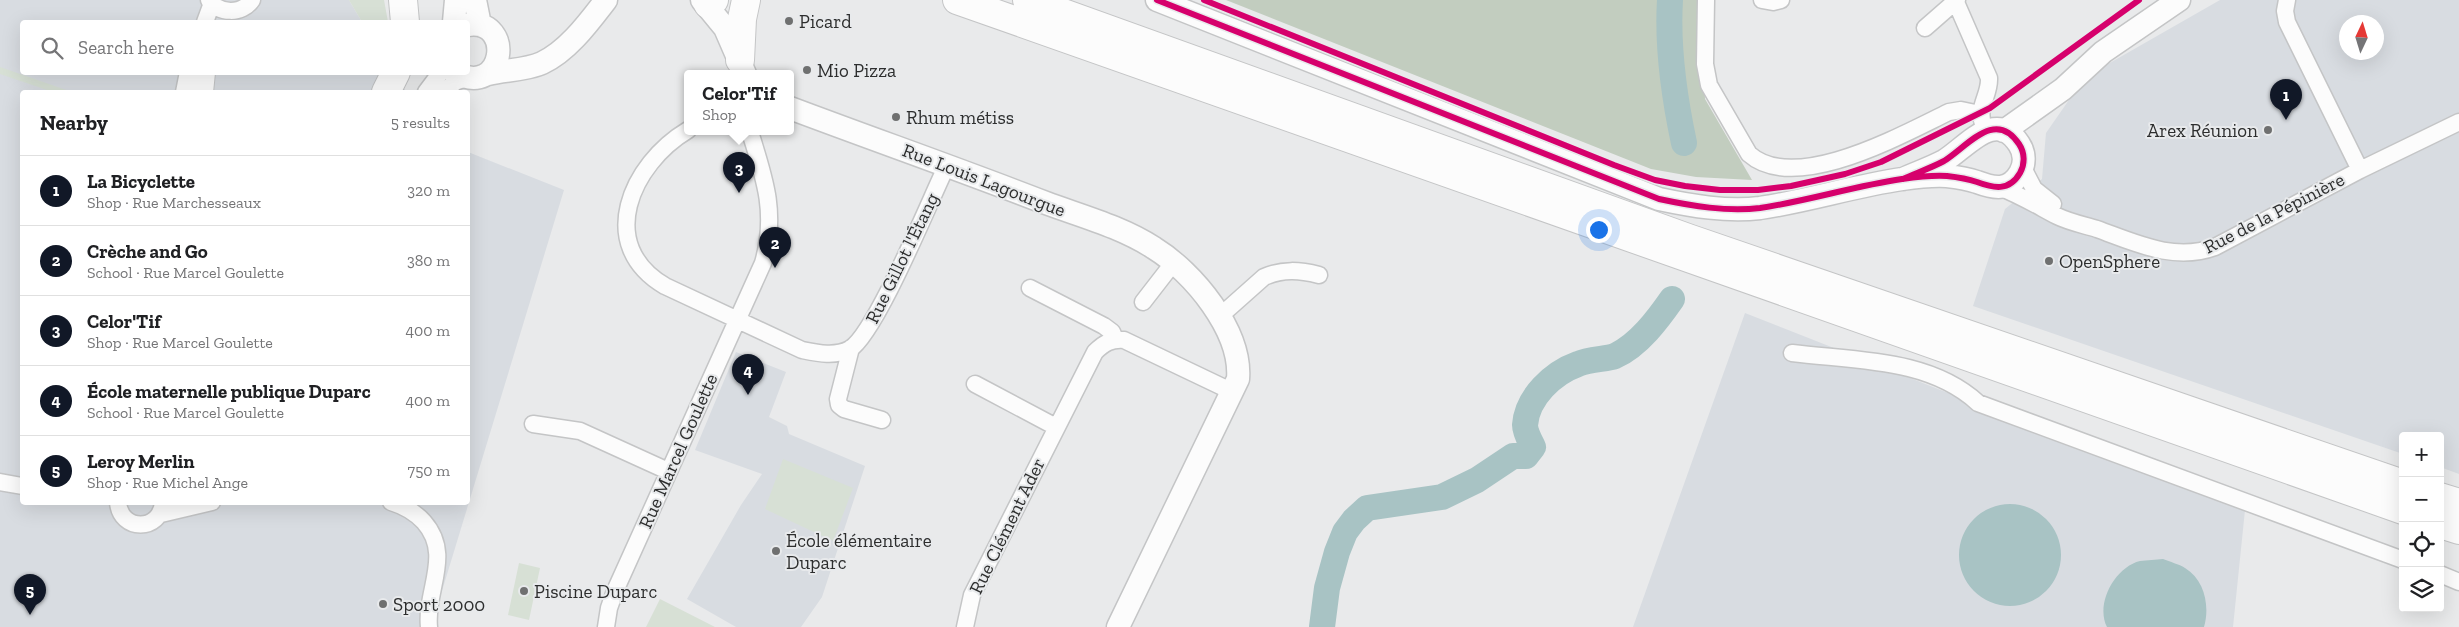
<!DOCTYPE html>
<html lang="en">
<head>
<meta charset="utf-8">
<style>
	:root { --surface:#fff; --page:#f2f2f2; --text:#202124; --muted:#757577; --line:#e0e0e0; --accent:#111827 }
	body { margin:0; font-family:"Zilla Slab",serif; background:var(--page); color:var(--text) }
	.controls { position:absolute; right:15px; bottom:15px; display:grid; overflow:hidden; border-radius:5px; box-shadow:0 5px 20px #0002 }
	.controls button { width:45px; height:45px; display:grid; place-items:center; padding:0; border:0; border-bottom:1px solid var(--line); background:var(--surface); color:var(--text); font:25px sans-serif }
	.compass { position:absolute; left:2339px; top:15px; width:45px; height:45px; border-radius:50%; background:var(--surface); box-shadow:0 5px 20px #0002; rotate:4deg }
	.you { position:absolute; left:1598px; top:229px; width:18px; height:18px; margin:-12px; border:4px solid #fff; border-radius:50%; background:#1a73e8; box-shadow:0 0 0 8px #1a73e833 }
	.badge { display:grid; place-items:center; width:32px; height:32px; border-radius:50%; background:var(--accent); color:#fff; font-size:16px; font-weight:700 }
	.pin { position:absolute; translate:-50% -41px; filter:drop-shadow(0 1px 2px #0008) }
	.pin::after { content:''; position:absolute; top:26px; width:18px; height:15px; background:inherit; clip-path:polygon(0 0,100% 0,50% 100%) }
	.popup { position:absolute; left:684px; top:70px; width:110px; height:65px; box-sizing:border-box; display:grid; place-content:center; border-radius:5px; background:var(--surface); filter:drop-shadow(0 1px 4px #0005); font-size:16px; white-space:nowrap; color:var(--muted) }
	.popup b { font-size:19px; color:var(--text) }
	.popup::after { content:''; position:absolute; left:50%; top:100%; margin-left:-10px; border:10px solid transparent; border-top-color:var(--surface) }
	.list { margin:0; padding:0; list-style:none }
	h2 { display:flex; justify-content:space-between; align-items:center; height:65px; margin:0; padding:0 20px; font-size:21px }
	h2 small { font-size:16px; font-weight:400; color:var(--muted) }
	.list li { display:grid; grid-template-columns:32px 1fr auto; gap:15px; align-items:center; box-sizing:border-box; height:70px; padding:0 20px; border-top:1px solid var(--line) }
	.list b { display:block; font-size:19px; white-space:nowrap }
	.list p { margin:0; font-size:16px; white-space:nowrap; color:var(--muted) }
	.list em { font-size:16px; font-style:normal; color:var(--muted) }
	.icon { flex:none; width:28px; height:28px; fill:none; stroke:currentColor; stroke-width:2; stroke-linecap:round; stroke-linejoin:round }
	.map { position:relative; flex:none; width:2459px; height:627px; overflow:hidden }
	.search { position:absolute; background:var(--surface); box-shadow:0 5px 20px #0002; left:20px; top:20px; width:450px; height:55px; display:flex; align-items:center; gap:12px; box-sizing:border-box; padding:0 18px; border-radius:5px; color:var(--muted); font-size:19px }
	.panel { position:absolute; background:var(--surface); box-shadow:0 5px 20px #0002; left:20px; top:90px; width:450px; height:415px; border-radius:5px }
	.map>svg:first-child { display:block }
	.built { fill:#d8dce1; fill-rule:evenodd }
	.green { fill:#d7e0d5 }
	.forest { fill:#c2cdbf }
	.water { fill:#a8c3c4 }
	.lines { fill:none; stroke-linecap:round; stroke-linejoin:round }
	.river { stroke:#a8c3c4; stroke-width:26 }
	.street-casing { stroke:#c4c5c6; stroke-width:19 }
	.secondary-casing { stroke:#c4c5c6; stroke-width:25 }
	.highway-casing { stroke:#c4c5c6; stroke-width:30 }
	.street { stroke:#fcfcfc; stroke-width:16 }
	.secondary { stroke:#fcfcfc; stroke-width:22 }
	.highway { stroke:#fcfcfc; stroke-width:28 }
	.cycleway-casing { stroke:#e8eaec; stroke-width:9 }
	.cycleway { stroke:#d6006c; stroke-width:6 }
	.poi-dot { fill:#6f7070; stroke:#e8eaec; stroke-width:2 }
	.labels { text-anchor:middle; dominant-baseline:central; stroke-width:4; stroke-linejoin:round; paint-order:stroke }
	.poi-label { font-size:19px; fill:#2d2e2e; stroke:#e8eaec; text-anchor:start }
	.street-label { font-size:19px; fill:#2d2e2e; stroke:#e8eaec }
</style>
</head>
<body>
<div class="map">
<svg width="2459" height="627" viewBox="0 0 2459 627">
	<rect width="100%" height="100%" fill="#e9eaeb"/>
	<path class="built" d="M0,0H349L362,22H22V72L391,73L407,92H22V502H468V152L564,190L431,627H0Z
		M2220,0H2459V474L2440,467V436H2403V454L1973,306L2005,209L2042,179L2046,133L2071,97L2108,64ZM2346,22H2376V52H2346Z
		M1745,313L2245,510L2233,627H1633Z
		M736,352L786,372L769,417L787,426L789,434L865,466L822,597L801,627H736L687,599L741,505L762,474L695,450Z"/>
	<path class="green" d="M349,0H384L388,22H362Z
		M0,67L72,92H53L0,74Z
		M783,459L853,488L833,541L765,509Z
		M519,563L540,568L529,620L508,615Z
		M660,599L715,627H646Z"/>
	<path class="forest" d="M1226,0H1700L1705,99L1752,180L1696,177L1651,169Z"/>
	<path class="water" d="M1959 555a51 51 0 1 1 102 0a51 51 0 1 1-102 0Z
		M2163,559C2170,562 2179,564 2185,568C2205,580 2210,607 2204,627H2107C2095,604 2115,567 2140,561C2147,560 2156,560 2163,559Z"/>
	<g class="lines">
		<path class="river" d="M1670,0C1667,48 1674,96 1684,143
			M1322,627L1327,588L1337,552L1345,532L1354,520L1367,508L1442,497L1477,480L1513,456H1526L1533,447C1530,441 1525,432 1525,425C1527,397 1553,373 1578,364C1589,359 1607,359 1615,356C1639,345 1658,319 1672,299"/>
		<g class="street-casing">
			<path id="street" d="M209,0C219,14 242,15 252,0
				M1706,0L1705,64L1709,85L1749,154C1795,195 1903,134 1949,112L1961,110L1980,114
				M1762,0L1773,2L1781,0
				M1955,0L1989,78C1990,95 1977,106 1983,124
				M2287,0L2285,11L2287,22L2360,170
				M205,22L212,3
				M1925,28L1957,0
				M184,92L188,72
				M426,92L441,72
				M444,92L455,82L466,78
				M688,130C631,164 595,245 665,286L802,350C817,353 835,357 850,349C876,333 930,200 947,165
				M2022,166L2034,189L2053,204
				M1999,187C2020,195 2038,206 2057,216C2069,222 2084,225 2097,229C2136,243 2174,262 2215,247L2360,170L2459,122
				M1030,288L1104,326L1112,332L1115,339
				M1143,302L1174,262
				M1219,317L1264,277C1283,269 1299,270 1319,275
				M851,348L838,399L839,405L844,409L882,420
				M1792,353C1855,361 1929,358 1978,403L2403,560
				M975,384L1056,427
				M533,424L580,431L668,471
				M0,482L22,486
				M118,502C120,532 161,532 163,502
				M391,502C404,506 415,512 424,522C453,555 425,590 429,627
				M161,514L212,502
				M2440,574L2459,582
				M606,627L609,608L615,591L763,263C777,214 765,179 750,132
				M965,627L972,595L1095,352C1104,343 1111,339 1124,340L1233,392"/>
		</g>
		<g class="secondary-casing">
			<path id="secondary" d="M475,0L480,25
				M702,0L725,28L745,74
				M1157,0L1659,199C1692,206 1727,212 1760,208C1808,201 1854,186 1902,179C1916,177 1933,175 1947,176C1956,177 1968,179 1977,182C1993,188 2009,192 2020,173C2025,164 2025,153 2019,144C1995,108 1967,147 1944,161C1931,168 1916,173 1903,179
				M454,22L456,0
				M454,72C505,100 515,18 468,25
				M488,74C505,70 527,70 542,63C568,51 589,22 606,0
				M790,108C875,140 961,170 1046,203C1081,216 1122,227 1154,248C1193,272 1242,331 1238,379L1118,627
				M2004,131L2063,89L2103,52L2179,0"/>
		</g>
		<g class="highway-casing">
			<path id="highway" d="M403,0L405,22
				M957,0L2403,510
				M1027,0L1688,238L2403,484
				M708,4L714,0
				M740,60L742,19L746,0
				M199,92L201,72
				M386,92L396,72
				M2440,497L2459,503
				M2440,524L2459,530"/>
		</g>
		<use href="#street" class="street"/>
		<use href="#secondary" class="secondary"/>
		<use href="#highway" class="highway"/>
		<g class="cycleway-casing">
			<path id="cycleway" d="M1157,0L1659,199C1692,206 1727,212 1760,208C1808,201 1854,186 1902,179C1916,177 1933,175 1947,176C1956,177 1968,179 1977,182C1993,188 2009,192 2020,173C2025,164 2025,153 2019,144C1995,108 1967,147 1944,161C1931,168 1916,173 1903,179
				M1204,0L1614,165L1655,180L1685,186L1720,190H1758L1791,186L1845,174L1881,162L1990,108L2139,0"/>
		</g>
		<use href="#cycleway" class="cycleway"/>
	</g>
	<g class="poi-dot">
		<circle cx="789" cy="21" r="5"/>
		<circle cx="807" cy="70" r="5"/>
		<circle cx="896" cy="117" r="5"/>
		<circle cx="2268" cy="130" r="5"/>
		<circle cx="2049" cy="261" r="5"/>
		<circle cx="776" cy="551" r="5"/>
		<circle cx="524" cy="591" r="5"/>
		<circle cx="383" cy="604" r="5"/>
	</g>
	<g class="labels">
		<g class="poi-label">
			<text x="799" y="21">Picard</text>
			<text x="817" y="70">Mio Pizza</text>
			<text x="906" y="117">Rhum métiss</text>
			<text x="2258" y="130" text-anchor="end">Arex Réunion</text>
			<text x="2059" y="261">OpenSphere</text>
			<text x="786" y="540">École élémentaire<tspan x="786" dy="22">Duparc</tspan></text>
			<text x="534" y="591">Piscine Duparc</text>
			<text x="393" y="604">Sport 2000</text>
		</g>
		<g class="street-label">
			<text transform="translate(984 180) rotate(21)">Rue Louis Lagourgue</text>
			<text transform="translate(2274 213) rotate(-27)">Rue de la Pépinière</text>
			<text transform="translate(902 258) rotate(-64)">Rue Gillot l'Étang</text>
			<text transform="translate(678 451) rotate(-66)">Rue Marcel Goulette</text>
			<text transform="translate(1007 526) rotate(-64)">Rue Clément Ader</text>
		</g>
	</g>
</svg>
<div class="controls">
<button>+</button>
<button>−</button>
<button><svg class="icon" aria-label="locate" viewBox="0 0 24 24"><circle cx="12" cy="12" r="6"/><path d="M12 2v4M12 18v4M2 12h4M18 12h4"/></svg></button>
<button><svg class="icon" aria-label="layers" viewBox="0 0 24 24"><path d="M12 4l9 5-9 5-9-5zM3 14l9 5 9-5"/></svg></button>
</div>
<svg class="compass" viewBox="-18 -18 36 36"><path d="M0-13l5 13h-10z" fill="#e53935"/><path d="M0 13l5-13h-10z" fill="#757577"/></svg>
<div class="you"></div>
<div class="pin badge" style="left:2286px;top:120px">1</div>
<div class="pin badge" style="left:775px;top:268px">2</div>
<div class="pin badge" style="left:739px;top:193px">3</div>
<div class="popup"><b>Celor'Tif</b>Shop</div>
<div class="pin badge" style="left:748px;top:395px">4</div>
<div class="pin badge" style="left:30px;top:615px">5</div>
<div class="search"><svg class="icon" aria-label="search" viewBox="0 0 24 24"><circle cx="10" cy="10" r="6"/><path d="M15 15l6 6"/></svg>Search here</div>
<section class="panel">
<h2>Nearby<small>5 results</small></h2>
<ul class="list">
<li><span class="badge">1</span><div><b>La Bicyclette</b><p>Shop · Rue Marchesseaux</p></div><em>320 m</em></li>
<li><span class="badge">2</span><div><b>Crèche and Go</b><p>School · Rue Marcel Goulette</p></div><em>380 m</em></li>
<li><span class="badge">3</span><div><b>Celor'Tif</b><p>Shop · Rue Marcel Goulette</p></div><em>400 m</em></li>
<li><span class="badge">4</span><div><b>École maternelle publique Duparc</b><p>School · Rue Marcel Goulette</p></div><em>400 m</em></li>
<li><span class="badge">5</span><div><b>Leroy Merlin</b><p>Shop · Rue Michel Ange</p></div><em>750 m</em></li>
</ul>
</section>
</div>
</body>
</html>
